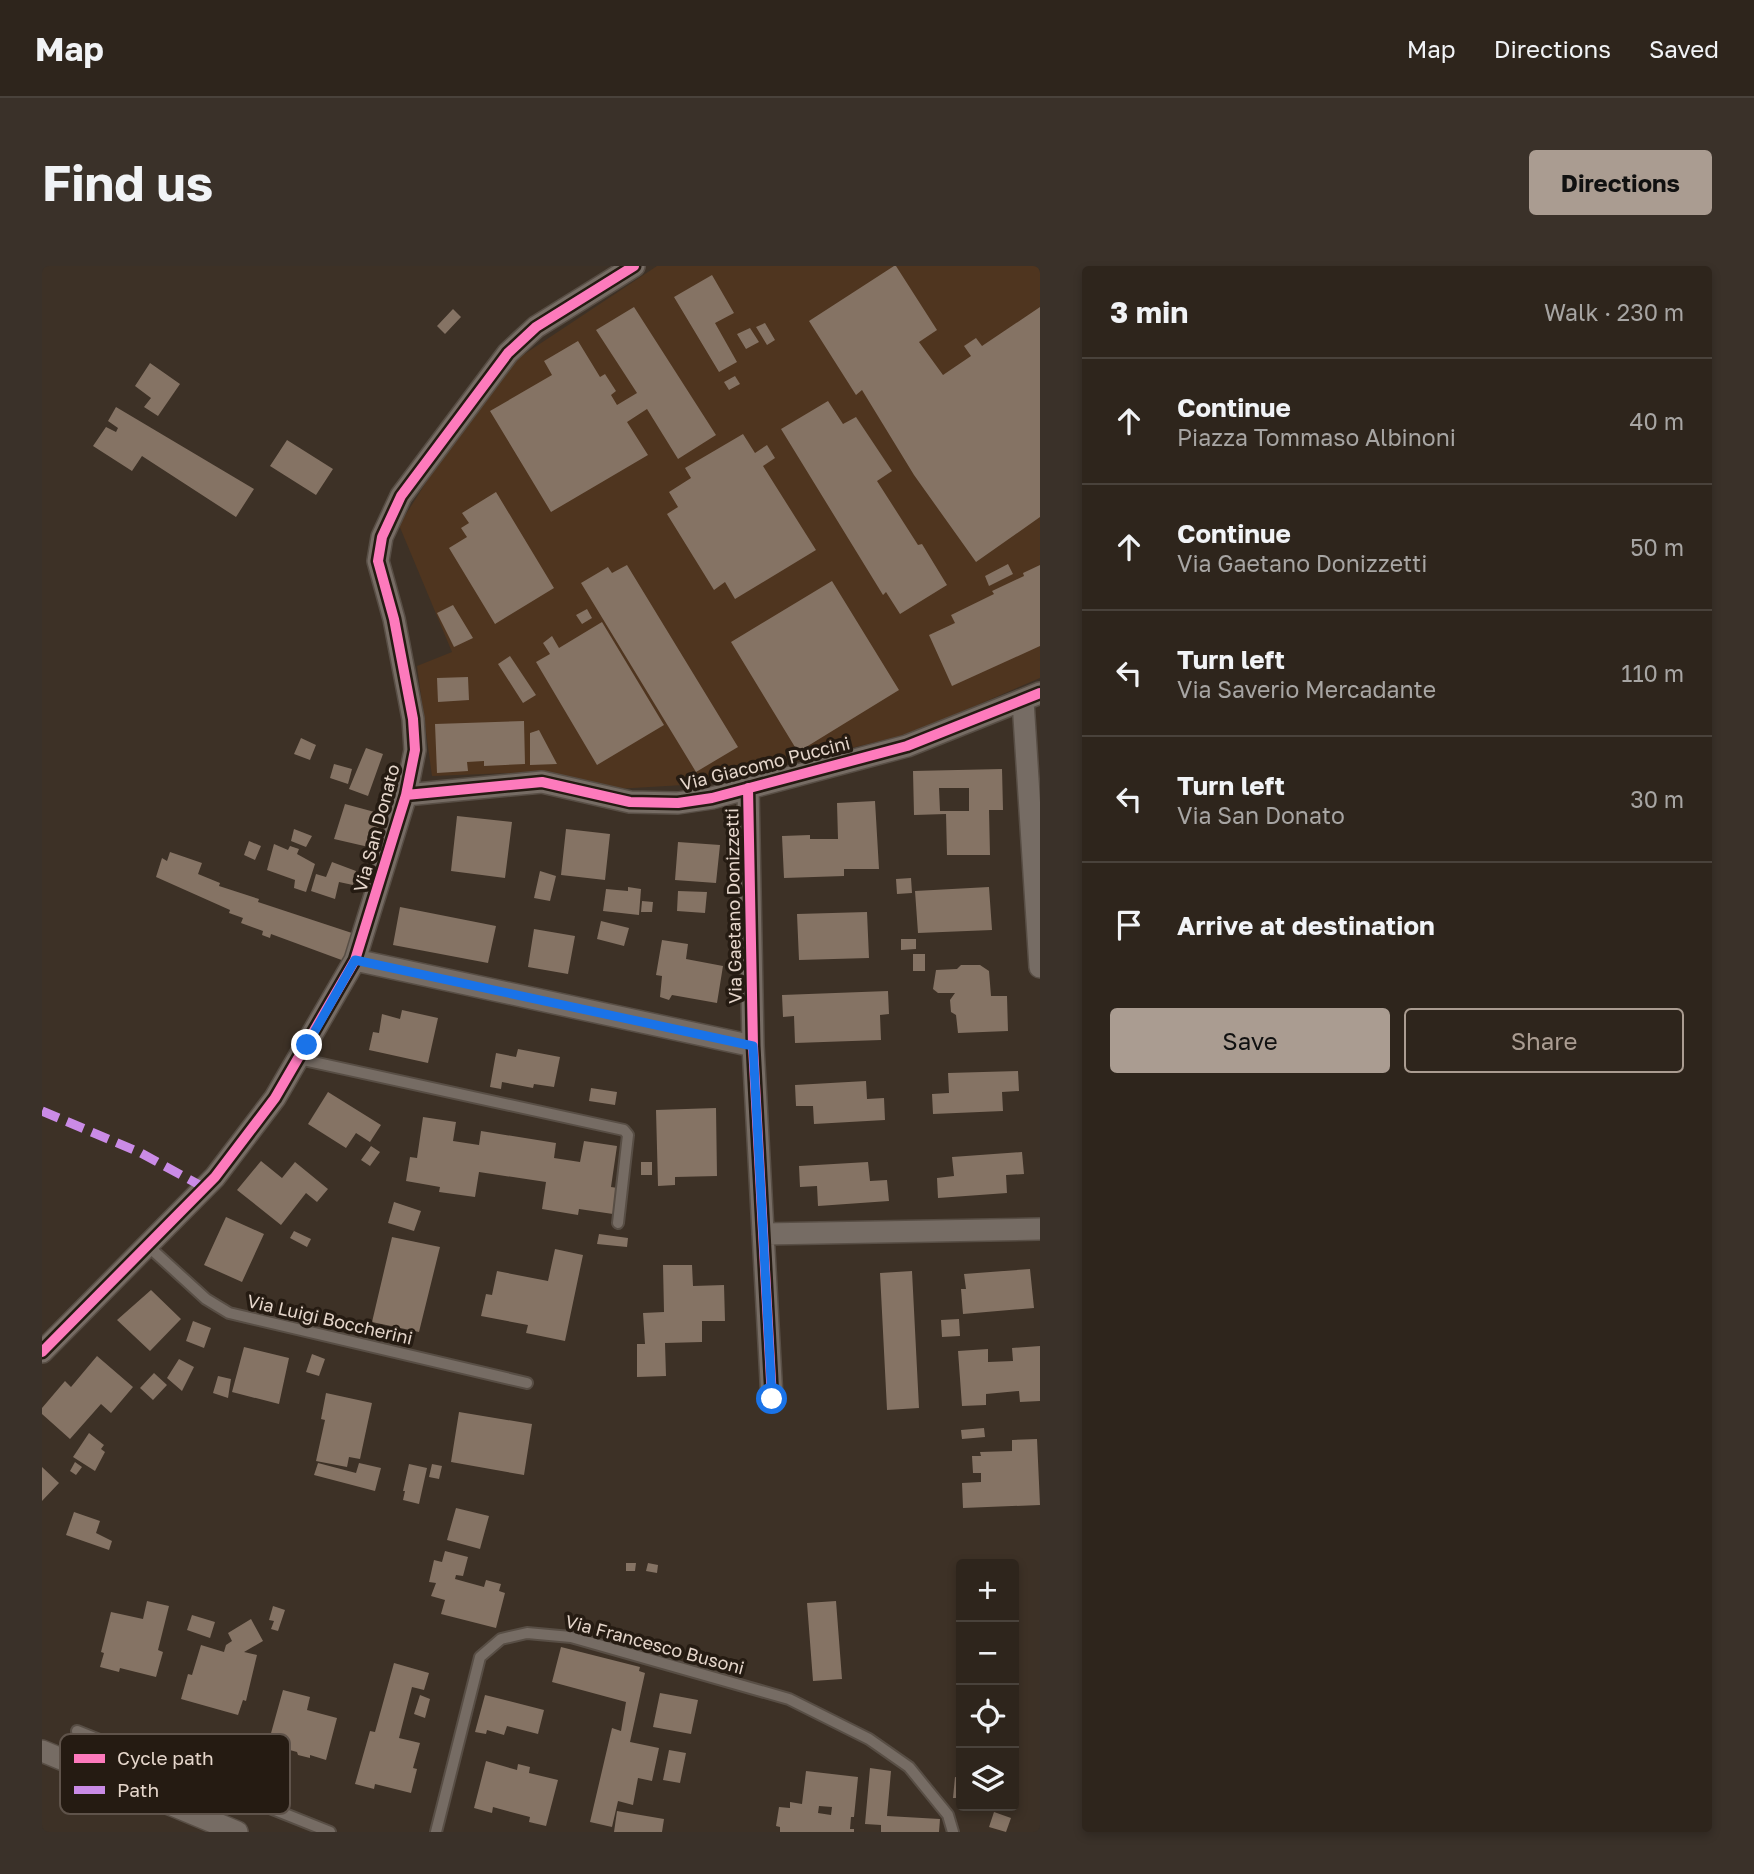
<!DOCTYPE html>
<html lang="en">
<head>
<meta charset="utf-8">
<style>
	:root { --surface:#2e251c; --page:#3a3129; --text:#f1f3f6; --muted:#a7a5a3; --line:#49423b; --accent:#aa9c91 }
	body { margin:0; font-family:"Golos Text",sans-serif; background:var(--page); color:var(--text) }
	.controls { position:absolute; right:21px; bottom:21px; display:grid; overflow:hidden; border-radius:7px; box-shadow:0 4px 10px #0003 }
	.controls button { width:63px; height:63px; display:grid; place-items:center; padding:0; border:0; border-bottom:2px solid var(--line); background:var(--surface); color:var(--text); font:35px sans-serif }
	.stop { position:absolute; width:21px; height:21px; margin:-16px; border:5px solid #1a73e8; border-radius:50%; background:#fff }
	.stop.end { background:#1a73e8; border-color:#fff; box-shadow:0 2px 7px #0008 }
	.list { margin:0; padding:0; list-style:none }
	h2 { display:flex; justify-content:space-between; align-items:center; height:91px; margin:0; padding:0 28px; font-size:30px }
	h2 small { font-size:23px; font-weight:400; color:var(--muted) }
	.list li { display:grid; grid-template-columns:46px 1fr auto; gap:21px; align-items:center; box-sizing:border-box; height:126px; padding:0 28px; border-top:2px solid var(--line) }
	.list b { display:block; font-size:26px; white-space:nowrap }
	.list p { margin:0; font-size:23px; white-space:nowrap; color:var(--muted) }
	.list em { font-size:23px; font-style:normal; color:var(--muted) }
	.actions { display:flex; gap:14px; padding:21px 28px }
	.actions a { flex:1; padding:16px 0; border:2px solid var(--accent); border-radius:7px; text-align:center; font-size:24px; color:var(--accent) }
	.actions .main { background:var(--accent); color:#111 }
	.icon { flex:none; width:38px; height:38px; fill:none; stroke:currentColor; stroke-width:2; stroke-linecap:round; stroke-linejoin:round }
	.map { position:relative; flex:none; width:998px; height:1566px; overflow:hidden; border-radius:7px }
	header { display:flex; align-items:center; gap:42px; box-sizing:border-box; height:98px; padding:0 35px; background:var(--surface); border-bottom:2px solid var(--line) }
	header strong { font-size:33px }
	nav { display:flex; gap:38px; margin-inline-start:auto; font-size:24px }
	.intro { display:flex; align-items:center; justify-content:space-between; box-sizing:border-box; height:168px; padding:0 42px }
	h1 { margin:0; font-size:49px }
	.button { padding:18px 32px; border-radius:7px; background:var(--accent); color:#111; font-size:24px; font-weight:700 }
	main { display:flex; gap:42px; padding:0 42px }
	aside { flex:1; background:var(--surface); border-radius:7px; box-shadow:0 4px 10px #0003 }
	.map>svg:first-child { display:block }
	.built { fill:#4f351f }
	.building { fill:#857364; fill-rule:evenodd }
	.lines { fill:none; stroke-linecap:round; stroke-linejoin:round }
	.service-casing { stroke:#584e45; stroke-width:14 }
	.minor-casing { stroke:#584e45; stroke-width:24 }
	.service { stroke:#766c64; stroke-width:10 }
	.minor { stroke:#766c64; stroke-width:21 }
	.quiet { stroke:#ca8be6; stroke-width:9; stroke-dasharray:18 9; stroke-linecap:butt }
	.cycleway-casing { stroke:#251b12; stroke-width:15 }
	.cycleway { stroke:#fd7abc; stroke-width:10 }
	.route { stroke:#1a73e8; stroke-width:9 }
	.labels { text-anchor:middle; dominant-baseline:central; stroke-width:7; stroke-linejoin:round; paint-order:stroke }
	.street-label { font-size:18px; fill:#e5d6cb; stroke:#251b12 }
	.key { fill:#251b12; stroke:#5f534a; stroke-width:2 }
	.key-label { font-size:19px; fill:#e5d6cb }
</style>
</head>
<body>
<header>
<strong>Map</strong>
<nav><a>Map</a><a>Directions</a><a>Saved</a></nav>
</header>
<div class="intro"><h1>Find us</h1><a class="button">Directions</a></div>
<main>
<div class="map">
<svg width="998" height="1566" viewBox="0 0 998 1566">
	<rect width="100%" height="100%" fill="#3d3126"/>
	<path class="built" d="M615,0H998V412L868,468L659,518L574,523L468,507L390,510L375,400L410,386L357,259L411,174L472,95Z"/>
	<path class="building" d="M852,0H854L895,64L877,76L901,109L929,90L922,80L934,72L940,80L998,41V251L934,296L872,209L820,124L814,129L767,55Z
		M670,9L692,47L673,57L695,96L677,106L632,31Z
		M592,41L674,169L636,193L605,143L585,156L606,189L509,246L448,145L510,109L502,95L536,75L558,111L563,108L574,125L569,129L575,139L595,127L554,64Z
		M411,43L419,51L403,68L395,60Z
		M723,57L733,74L725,79L714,61Z
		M708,62L717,76L704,83L695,68Z
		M108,97L138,118L116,150L102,141L109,132L93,120Z
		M693,110L698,118L687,124L682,116Z
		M786,135L801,158L814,151L850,205L835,215L876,279L880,278L905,319L858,348L844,326L841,329L739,163Z
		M74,141L212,223L194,251L100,190L90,205L51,180L64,161L74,166L76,162L66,155Z
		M701,168L713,187L725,179L733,192L721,200L774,284L693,333L683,316L672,324L625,248L636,241L627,226L649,212L643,202Z
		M245,174L291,203L274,229L228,200Z
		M454,226L512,322L453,358L407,282L425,271L419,262L427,257L420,247Z
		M966,298L971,308L947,320L943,310Z
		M585,299L696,481L654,506L539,317L566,301L570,307Z
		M998,299V380L910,420L887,369L913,357L909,349L952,328L950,325L982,310L981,307Z
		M790,315L857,424L756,486L689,376Z
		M411,339L431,372L412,381L395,347Z
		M545,343L550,352L540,358L534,349Z
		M560,356L622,459L555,499L494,396L508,388L501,377L510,370L517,382Z
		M468,390L494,429L481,437L456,398Z
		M426,411L427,434L396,436L395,412Z
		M482,455L483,498L442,500V495L425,496L426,505L395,507L393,458Z
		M497,464L515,498L488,499V467Z
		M259,472L274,479L268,494L252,488Z
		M324,482L341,488L326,530L307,523Z
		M292,498L310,503L306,518L288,512Z
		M960,503L961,544H947L948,589H905L904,548L872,549L871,505ZM897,522H927V545H898Z
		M833,535L837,603H802V610L742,612L740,570L768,569V573H796L795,537Z
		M303,538L340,548L331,582L292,573Z
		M415,550L470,556L463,612L409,605Z
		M252,563L270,570L264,581L249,575Z
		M524,563L568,568L563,614L519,609Z
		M207,575L219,580L213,594L202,589Z
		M636,576L678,579L674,617L633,614Z
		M232,578L246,584L248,580L257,583L255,588L273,598L264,626L252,622L253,614L225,604Z
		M128,586L160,597L156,608L178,617L177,620L217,633L216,636L313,668L305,696L229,668L228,672L220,669L221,665L199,657L201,652L187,647L188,644L114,611L120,592L125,595Z
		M290,596L314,605L311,619L297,616L293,633L269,625L274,608L284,611Z
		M498,605L514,610L508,635L492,632Z
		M869,612L870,627L855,628L854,613Z
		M586,621L599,623L597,649L561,645L564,623L586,625Z
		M947,621L950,664L876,667L873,625Z
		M636,625L665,626L663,647L635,645Z
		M600,635L611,636L610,646H599Z
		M358,641L454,660L446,697L351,679Z
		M825,646L827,692L757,694L755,648Z
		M559,655L587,662L582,680L555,673Z
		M492,663L533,670L526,708L486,701Z
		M859,673H874V683L859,684Z
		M620,674L646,678L644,693L681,700L675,737L630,729L627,734L618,731L620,710L614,709Z
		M871,688H883V705H871Z
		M919,699H938L947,705L949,730H965L966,765L916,767L914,749L909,746L908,734L913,727H896L891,723L894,704L915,703Z
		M846,725L847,748L838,749L839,774L753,777L752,750L741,751L740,729Z
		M360,744L396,752L386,797L327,784L331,766L337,767L340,748L358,753Z
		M476,783L518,791L512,821L492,818L491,822L460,816L459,823L448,821L454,787L474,791Z
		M976,805L977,825L960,826L961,845L891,848L890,828L907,827L906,807Z
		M824,815L825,833L842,832L843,854L772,858L771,840H754L753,819Z
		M549,822L575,826L573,839L547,835Z
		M286,826L339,859L328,876L314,867L304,882L266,858Z
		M674,842L675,910L633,911V919L616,920L614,844Z
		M381,851L414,856L411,875L437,879L439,865L514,877L512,892L538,896L542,875L575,880L569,921L576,922L571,948L537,943L536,949L500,943L504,916L437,906L433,931L397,926L398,921L364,915L368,891L375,892Z
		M329,880L338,886L328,900L319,894Z
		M980,886L982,908L964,909L965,927L896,932L895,912L912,910L910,891Z
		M219,895L240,912L253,896L286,923L275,936L264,927L239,959L195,924Z
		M599,896H610V909H599Z
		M826,896L828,915L845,914L847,935L776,940L775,920L758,921L757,900Z
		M352,936L379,945L372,965L346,957Z
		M184,951L222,968L200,1016L162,999Z
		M252,965L269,973L265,981L248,972Z
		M557,968L586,972L585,981L555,978Z
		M350,971L398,981L377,1066L330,1056Z
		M513,983L541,989L523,1075L484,1067L486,1059L439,1050L444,1028L450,1029L455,1005L506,1015Z
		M621,999H650L651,1020L682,1019L683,1055H660V1076L623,1077L624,1110L595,1111V1078H603L601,1047L622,1046Z
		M988,1003L992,1042L921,1048L919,1023H924L922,1008Z
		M870,1005L877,1142L845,1144L838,1007Z
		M109,1024L139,1053L108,1085L75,1054Z
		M917,1053L918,1070L900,1071L899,1054Z
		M151,1055L169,1062L162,1082L144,1075Z
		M998,1080V1135L978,1136L977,1125L944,1128V1139L920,1140L916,1085L946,1083V1096L971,1095L970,1082Z
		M202,1081L247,1092L237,1138L190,1126Z
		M270,1088L283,1093L277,1110L264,1106Z
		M55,1090L91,1121L69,1147L59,1138L28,1173L0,1148V1142L23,1115L29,1121Z
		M137,1093L152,1101L140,1125L125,1112Z
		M112,1107L125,1119L111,1134L98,1122Z
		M176,1110L189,1113L186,1132L171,1127Z
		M284,1127L330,1137L318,1193L307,1191L305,1201L274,1195L283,1154L279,1153Z
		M417,1146L490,1158L482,1209L409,1196Z
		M942,1162L943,1171L920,1173L919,1164Z
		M47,1167L62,1179L59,1183L63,1186L53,1205L31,1191Z
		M995,1173L998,1239L921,1242L920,1217L939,1216V1207H931L930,1190H939L938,1186L970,1185V1174Z
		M33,1196L40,1201L34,1209L28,1205Z
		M276,1197L314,1207L317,1197L339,1202L333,1225L272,1209Z
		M367,1198L385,1202L377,1238L361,1234L363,1225H361Z
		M390,1198L400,1200L397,1213L387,1211Z
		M0,1201L17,1217L0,1235Z
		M414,1242L447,1250L438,1283L405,1274Z
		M32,1246L58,1255L54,1267L70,1275L67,1284L24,1269Z
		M403,1285L426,1291L421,1310L414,1309L413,1313L442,1321L444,1314L459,1318L457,1325L463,1327L454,1362L399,1348L403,1334L389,1330L394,1317L387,1316L392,1294L400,1296Z
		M584,1297H594L593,1305H584Z
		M606,1297L616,1299L615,1307L604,1305Z
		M105,1335L127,1340L116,1384L121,1386L114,1411L78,1402L77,1406L58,1401L62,1387L59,1386L69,1346L101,1353Z
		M794,1335L800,1413L771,1415L765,1337Z
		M231,1340L243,1344L236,1365L229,1363L232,1355L227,1354Z
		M150,1349L173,1356L168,1372L145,1364Z
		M209,1353L221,1375L202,1386L215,1389L204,1435L201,1434L196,1449L139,1433L146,1408L150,1409L159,1379L182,1386L184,1379L190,1375L186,1367Z
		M519,1381L598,1401L597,1405L603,1407L588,1476L617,1482L610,1515L596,1512L591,1539L576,1535L570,1561L548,1556L570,1462L579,1465L584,1436L510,1416Z
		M352,1397L387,1407L382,1424L370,1421L357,1472L378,1477L371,1502L375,1503L369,1527L333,1518L332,1523L313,1518L328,1465L333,1466Z
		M241,1424L268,1431L265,1444L295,1452L284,1494L268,1489V1492L256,1489L255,1486L226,1478Z
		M618,1427L656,1434L649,1468L611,1461Z
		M378,1429L388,1433L383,1452L372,1448Z
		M443,1429L502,1444L496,1468L465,1460L462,1469L445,1464L444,1468L433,1466Z
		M627,1484L644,1487L638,1517L621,1514Z
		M444,1495L475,1504L476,1498L488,1501L487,1507L516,1514L504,1560L487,1556L488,1551L458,1543L451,1541L450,1547L432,1542Z
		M828,1502L849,1505L845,1550L898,1553L897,1566H839V1559L823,1558Z
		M764,1505L816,1511L812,1551H809L808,1563H812V1566H738V1561L734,1560L737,1541L748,1542V1536L760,1538ZM777,1540L790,1541L789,1549L776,1547Z
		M913,1511L919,1512V1532H911Z
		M575,1545L622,1553L620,1566H572Z
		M952,1546L969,1552L964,1566L947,1561Z"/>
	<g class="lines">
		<g class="service-casing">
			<path id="service" d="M257,793L582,864L586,869L576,957
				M106,980L164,1033L187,1047L485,1117
				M35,1465L288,1566
				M394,1566L438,1391L459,1373L485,1367L529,1371L747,1433L827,1473L867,1501L906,1549L911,1566"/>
		</g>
		<g class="minor-casing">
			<path id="minor" d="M981,435L998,701
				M706,522L711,780L730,1133
				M364,529L500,516L588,536L636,537L670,532L865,480L998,427
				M313,694L711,780
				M721,968L998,963
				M0,1086L173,911L233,832L313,694L364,529L373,484L371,453L352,353L336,295L340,271L359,230L466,87L494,61L592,0
				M0,1485L195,1566"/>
		</g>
		<use href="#service" class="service"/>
		<use href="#minor" class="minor"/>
		<path class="quiet" d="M0,845L97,886L163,922"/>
		<g class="cycleway-casing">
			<path id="cycleway" d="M706,522L711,780L730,1133
				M364,529L500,516L588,536L636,537L670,532L865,480L998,427
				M0,1086L173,911L233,832L313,694L364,529L373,484L371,453L352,353L336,295L340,271L359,230L466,87L494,61L592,0"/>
		</g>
		<use href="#cycleway" class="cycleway"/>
	</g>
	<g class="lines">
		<path class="route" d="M265,779L313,694L711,780L730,1133"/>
	</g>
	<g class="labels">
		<g class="street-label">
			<text transform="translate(723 497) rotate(-14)">Via Giacomo Puccini</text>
			<text transform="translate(334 562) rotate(-75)">Via San Donato</text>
			<text transform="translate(691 640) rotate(-91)">Via Gaetano Donizzetti</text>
			<text transform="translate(288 1053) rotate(13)">Via Luigi Boccherini</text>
			<text transform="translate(613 1378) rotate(15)">Via Francesco Busoni</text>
		</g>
	</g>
	<rect x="18" y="1468" width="230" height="80" rx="10" class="key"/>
	<rect x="32" y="1488" width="31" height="9" fill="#fd7abc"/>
	<rect x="32" y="1520" width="31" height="8" fill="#ca8be6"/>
	<g class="key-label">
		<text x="75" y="1499">Cycle path</text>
		<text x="75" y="1531">Path</text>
	</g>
</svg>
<div class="controls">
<button>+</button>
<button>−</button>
<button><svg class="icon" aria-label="locate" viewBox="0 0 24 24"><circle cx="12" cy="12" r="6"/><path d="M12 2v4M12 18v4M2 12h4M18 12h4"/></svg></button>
<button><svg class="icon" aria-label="layers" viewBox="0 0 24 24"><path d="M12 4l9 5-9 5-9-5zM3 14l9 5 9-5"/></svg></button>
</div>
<div class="stop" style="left:730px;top:1133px"></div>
<div class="stop end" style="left:265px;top:779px"></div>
</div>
<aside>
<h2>3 min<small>Walk · 230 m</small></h2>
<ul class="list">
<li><svg class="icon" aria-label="ahead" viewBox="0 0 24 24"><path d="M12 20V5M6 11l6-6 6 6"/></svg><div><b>Continue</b><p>Piazza Tommaso Albinoni</p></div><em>40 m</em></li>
<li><svg class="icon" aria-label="ahead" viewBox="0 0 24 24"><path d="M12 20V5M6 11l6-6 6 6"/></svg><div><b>Continue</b><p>Via Gaetano Donizzetti</p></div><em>50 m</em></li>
<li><svg class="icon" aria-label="left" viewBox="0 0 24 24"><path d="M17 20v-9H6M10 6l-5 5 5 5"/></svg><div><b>Turn left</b><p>Via Saverio Mercadante</p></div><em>110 m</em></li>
<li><svg class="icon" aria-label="left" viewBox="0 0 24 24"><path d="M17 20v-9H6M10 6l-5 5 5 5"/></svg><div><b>Turn left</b><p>Via San Donato</p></div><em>30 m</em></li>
<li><svg class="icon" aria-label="arrive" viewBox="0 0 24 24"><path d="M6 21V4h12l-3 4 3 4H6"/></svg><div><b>Arrive at destination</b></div></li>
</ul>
<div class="actions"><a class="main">Save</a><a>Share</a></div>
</aside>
</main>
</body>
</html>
